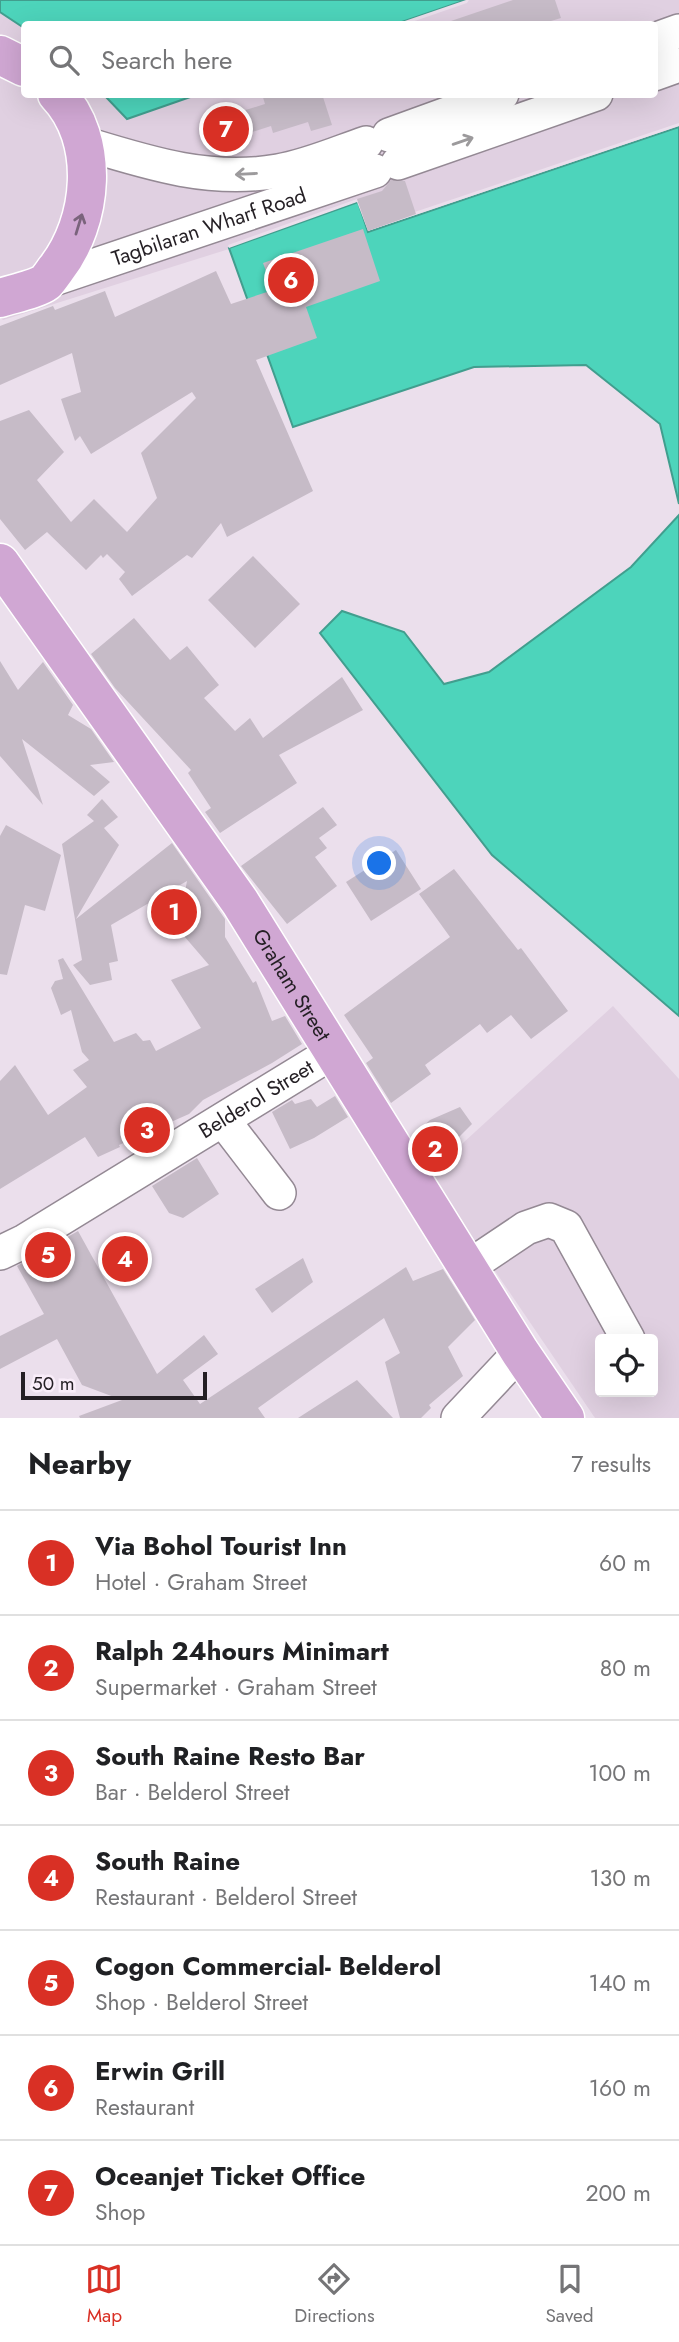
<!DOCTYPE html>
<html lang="en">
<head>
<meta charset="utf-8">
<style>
	:root { --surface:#fff; --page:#f6f6f6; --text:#202124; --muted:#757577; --line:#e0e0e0; --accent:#d93025 }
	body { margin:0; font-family:Jost,sans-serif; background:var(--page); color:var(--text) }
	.controls { position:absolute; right:21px; bottom:21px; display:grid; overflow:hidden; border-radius:7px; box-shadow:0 7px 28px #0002 }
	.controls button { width:63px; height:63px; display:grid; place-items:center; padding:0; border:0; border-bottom:2px solid var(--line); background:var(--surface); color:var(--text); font:35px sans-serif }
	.scale { position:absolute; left:21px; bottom:18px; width:186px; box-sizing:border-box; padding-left:7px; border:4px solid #241f24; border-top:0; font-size:19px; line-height:24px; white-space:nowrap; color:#241f24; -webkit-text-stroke:5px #f9edf9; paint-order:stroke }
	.you { position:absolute; left:380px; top:864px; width:24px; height:24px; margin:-18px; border:5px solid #fff; border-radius:50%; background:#1a73e8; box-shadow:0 0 0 10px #1a73e833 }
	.badge { display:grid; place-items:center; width:46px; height:46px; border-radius:50%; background:var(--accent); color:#fff; font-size:23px; font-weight:700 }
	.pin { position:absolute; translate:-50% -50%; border:4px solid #fff; box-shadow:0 2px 7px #0006 }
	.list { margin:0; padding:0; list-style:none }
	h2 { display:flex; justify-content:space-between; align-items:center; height:91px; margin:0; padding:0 28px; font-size:30px }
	h2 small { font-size:23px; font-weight:400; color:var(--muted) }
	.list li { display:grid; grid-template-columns:46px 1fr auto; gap:21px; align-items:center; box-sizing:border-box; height:105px; padding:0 28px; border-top:2px solid var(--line) }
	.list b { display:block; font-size:26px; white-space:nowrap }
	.list p { margin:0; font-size:23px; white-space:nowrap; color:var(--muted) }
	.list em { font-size:23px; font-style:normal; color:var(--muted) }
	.icon { flex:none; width:38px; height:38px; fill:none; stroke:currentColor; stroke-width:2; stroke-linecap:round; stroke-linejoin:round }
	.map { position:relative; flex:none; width:679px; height:1418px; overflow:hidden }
	.search { position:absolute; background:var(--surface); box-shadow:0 7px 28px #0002; left:21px; right:21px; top:21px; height:77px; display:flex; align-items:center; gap:18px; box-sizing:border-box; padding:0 24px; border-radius:7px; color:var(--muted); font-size:26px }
	.sheet { height:826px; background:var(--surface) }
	nav { display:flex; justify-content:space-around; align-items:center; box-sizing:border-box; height:98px; border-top:2px solid var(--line); background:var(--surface); font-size:19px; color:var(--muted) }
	nav a { display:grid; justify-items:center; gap:4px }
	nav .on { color:var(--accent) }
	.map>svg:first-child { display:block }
	.built { fill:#e0d0e1; fill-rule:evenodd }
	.water { fill:#4dd4bb; stroke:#419e8e; stroke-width:2 }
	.pier { fill:#ebdfec }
	.building { fill:#c6bbc7 }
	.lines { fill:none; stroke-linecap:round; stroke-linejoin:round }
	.minor-casing { stroke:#948994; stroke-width:36 }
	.major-casing { stroke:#fff; stroke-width:41 }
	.minor { stroke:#fff; stroke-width:33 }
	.major { stroke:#d0a7d3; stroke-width:38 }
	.oneway { stroke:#9c9a9c }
	.oneway2 { stroke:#7a637c }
	.labels { text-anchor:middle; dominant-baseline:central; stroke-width:5; stroke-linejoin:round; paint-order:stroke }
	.street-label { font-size:21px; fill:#241f24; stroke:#f9edf9 }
</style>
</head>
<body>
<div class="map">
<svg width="679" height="1418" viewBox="0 0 679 1418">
	<rect width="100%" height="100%" fill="#ebdfec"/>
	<path class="built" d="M0,0H679V504L660,424L586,365L474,367L293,427L229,249L3,320L0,317ZM24,24H654V94H24Z
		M613,1006L679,1079V1418H595L429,1174ZM600,1339H653V1392H600Z"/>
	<path class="water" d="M0,0H466L396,24H24V28L0,12Z
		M104,95H196L127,119Z
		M679,127V504L660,424L586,365L474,367L293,427L229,248L358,202L368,232Z
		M679,515V1016L492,855L320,633L342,611L404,632L444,684L489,672L631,567Z"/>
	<path class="pier" d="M466,0H469L467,3L406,24H396Z
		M679,123V126L368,231L357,202L229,248L228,245L357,199L370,227Z"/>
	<path class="building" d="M513,0H555L561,18L541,24H451V21Z
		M262,94H322L332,125L311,131L308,122L273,133L271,126L212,145L204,123L265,104Z
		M391,180L405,181L416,214L368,231L357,199L382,191Z
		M363,229L380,281L306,307L317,338L256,360L313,491L227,537L221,523L192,558L187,555L132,596L119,579L125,572L107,554L103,558L101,555L86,570L47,532L25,550L0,519V421L29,410L64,452L37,480L71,522L94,499L127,532L157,498L141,453L196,398L192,392L91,454L80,436L75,441L61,399L81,392L72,353L0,385V326L53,306L55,310L105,291L115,317L216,271L231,304L273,290L263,263Z
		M253,556L300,604L255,648L208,600Z
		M134,618L170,660L187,646L219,685L204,698L235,731L250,718L263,738L342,677L363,710L279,755L297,783L220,833L205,812L211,808L188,773L191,770L115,688L91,654Z
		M0,661L18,690L43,662L73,705L68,715L91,729L114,762L90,765L110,782L94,796L22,739L43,805L0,756Z
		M102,799L118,817L104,828L119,845L76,919L172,843L225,919V937L253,983L256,981L272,1021L285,1016L302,1044L272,1063L203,1100L189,1114L119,1145L120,1147L98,1157L85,1137L0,1189V1081L15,1065L48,1115L87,1087L73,1070L89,1060L82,1052L71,1010L61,1015L51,988L55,981L63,979L58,960L63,958L114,1042L136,1033L143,1041L150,1040L156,1051L201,1028L171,980L209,965L178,929L187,881L111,925L118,961L109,963L112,980L90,985L73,965L82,960L62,844L94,821L87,815Z
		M323,807L337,825L319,838L327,848L315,857L337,886L287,924L241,866Z
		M6,825L61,855L45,911L25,905L7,975L0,974V836Z
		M396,850L421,889L371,921L346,882Z
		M454,869L518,950L521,948L568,1011L531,1039L511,1015L487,1033L480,1024L425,1065L431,1074L391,1103L366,1063L373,1058L344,1015L450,937L419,894Z
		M335,1096L348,1117L314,1138L290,1149L272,1112L292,1100L295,1104L311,1099L317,1107Z
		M460,1107L472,1124L433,1163L415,1134L430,1120Z
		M197,1158L219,1194L183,1218L169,1213L152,1186Z
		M78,1231L157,1374L204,1335L218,1354L183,1380L200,1404L406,1267L413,1281L443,1269L475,1320L448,1347L463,1376L429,1405L431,1408L421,1418H400L385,1362L400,1353L384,1318L258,1408L265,1418H80L79,1416L122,1400L82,1385L57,1339L0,1369V1336L44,1314L17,1266Z
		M303,1258L313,1282L272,1313L255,1289Z
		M357,1380L393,1418H298Z"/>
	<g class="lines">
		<g class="minor-casing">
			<g id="minor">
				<path d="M654,40L679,31"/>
				<path d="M654,74L679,65"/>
				<path d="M389,135L502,94"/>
				<path d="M83,143C148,163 210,183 278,171C308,166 337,153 366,143"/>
				<path d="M398,163L596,94"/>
				<path id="s1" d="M45,282L375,171"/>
				<path d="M223,1120L279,1193"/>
				<path id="s2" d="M0,1253L23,1242L333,1052"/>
				<path d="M468,1267L526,1228L549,1220L566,1227L628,1339"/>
				<path d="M458,1418L520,1352"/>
			</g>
		</g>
		<g class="major-casing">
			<g id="major">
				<path d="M0,55L24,67"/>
				<path d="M0,298C12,294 37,289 46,282C49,279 53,273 56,269C93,222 101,140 57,94"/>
				<path id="s3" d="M0,563L240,902L520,1352L565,1418"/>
			</g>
		</g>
		<use href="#minor" class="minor"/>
		<use href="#major" class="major"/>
	</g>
	<defs><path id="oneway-shaft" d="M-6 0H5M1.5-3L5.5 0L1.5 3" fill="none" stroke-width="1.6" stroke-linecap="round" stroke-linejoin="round" transform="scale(1.75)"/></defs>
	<g class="oneway">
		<use href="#oneway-shaft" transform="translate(463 141) rotate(-19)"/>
		<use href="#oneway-shaft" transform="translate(246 174) rotate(177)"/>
	</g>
	<use class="oneway2" href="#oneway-shaft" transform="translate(79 224) rotate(-73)"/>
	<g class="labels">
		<g class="street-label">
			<text stroke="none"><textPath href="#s1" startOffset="173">Tagbilaran Wharf Road</textPath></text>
			<text stroke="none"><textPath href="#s3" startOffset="513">Graham Street</textPath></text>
			<text stroke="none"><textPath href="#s2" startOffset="299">Belderol Street</textPath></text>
		</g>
	</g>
</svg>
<div class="controls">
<button><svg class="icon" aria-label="locate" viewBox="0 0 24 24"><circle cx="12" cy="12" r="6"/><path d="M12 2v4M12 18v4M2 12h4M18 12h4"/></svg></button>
</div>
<div class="scale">50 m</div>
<div class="you"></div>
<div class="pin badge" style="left:174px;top:912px">1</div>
<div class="pin badge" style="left:435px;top:1149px">2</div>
<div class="pin badge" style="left:147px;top:1130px">3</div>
<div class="pin badge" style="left:125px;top:1259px">4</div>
<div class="pin badge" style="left:48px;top:1255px">5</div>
<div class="pin badge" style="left:291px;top:280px">6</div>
<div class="pin badge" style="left:226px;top:129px">7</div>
<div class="search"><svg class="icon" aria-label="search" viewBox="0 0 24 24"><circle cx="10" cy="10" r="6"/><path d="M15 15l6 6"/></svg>Search here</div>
</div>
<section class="sheet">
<h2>Nearby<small>7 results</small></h2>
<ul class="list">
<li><span class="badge">1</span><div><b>Via Bohol Tourist Inn</b><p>Hotel · Graham Street</p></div><em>60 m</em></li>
<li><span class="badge">2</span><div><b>Ralph 24hours Minimart</b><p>Supermarket · Graham Street</p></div><em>80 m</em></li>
<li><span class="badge">3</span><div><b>South Raine Resto Bar</b><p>Bar · Belderol Street</p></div><em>100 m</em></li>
<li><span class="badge">4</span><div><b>South Raine</b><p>Restaurant · Belderol Street</p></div><em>130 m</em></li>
<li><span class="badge">5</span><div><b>Cogon Commercial- Belderol</b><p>Shop · Belderol Street</p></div><em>140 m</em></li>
<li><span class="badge">6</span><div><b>Erwin Grill</b><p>Restaurant</p></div><em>160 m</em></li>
<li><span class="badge">7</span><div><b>Oceanjet Ticket Office</b><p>Shop</p></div><em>200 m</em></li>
</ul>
</section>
<nav>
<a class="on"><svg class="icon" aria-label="map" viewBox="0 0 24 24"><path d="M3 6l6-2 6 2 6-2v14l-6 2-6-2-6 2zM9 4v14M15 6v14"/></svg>Map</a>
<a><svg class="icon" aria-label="directions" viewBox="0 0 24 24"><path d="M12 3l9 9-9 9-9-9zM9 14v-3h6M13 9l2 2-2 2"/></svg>Directions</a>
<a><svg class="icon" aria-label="saved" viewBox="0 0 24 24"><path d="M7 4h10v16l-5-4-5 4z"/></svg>Saved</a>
</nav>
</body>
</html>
